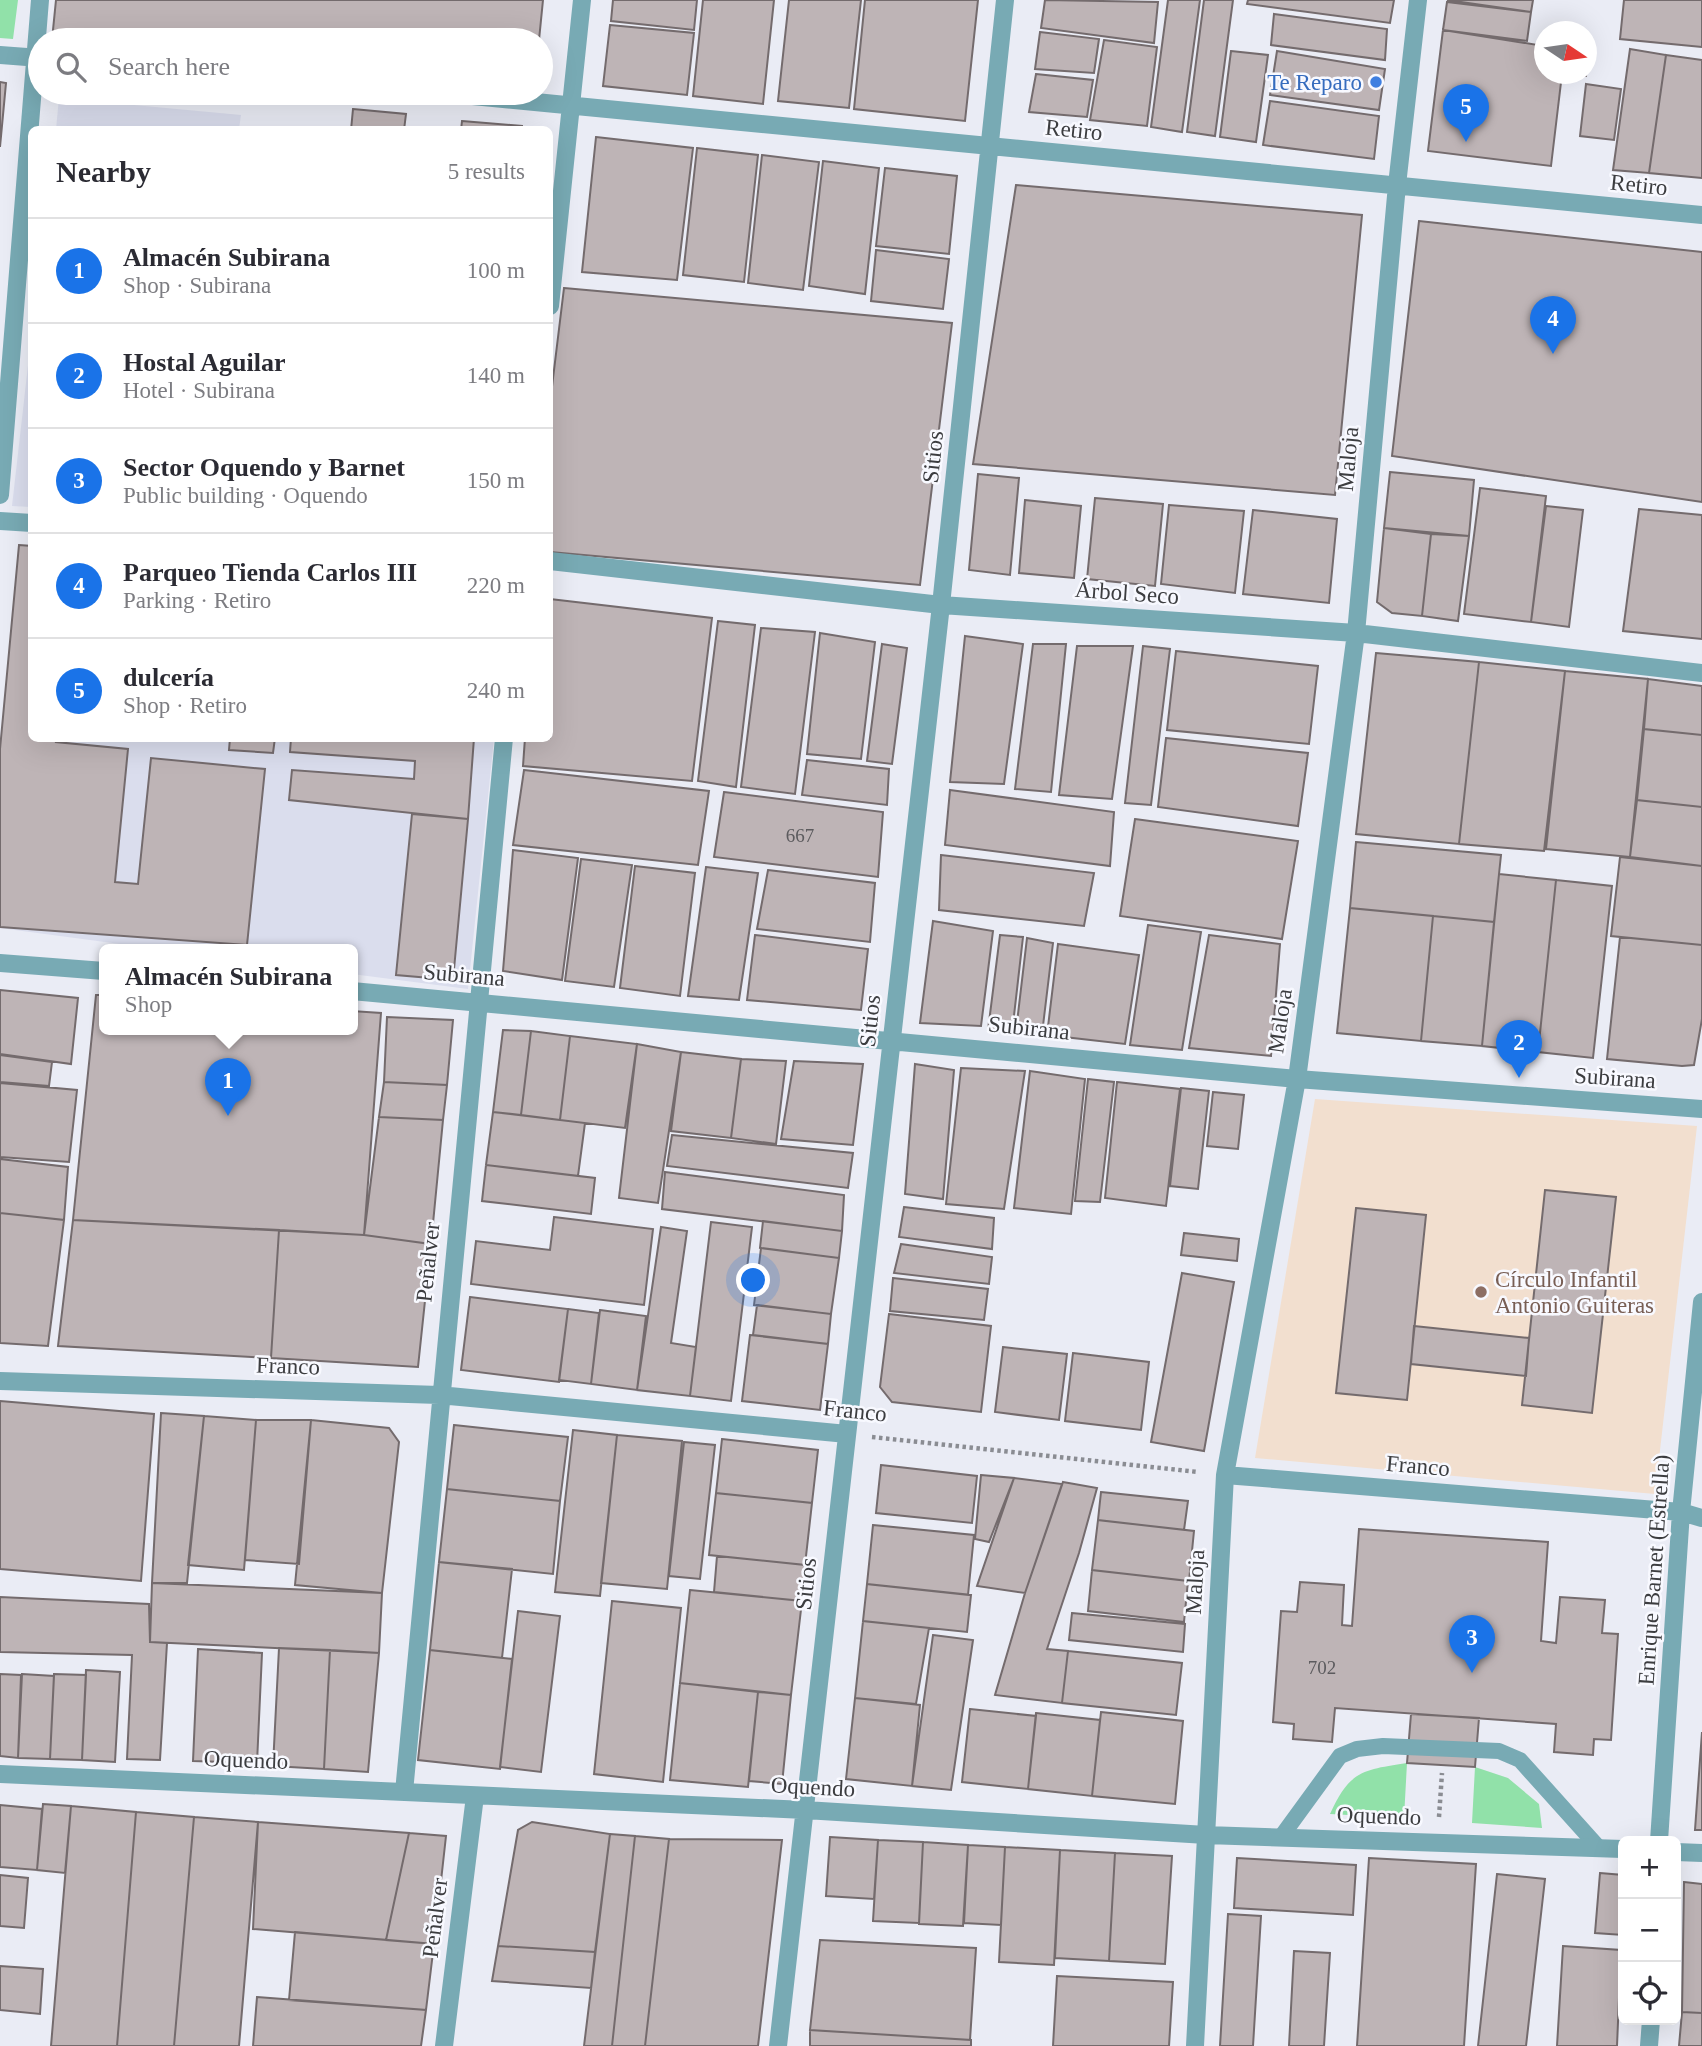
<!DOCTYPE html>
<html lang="en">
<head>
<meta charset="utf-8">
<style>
	:root { --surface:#fff; --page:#f2f2f3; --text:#2b2b33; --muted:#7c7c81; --line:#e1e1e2; --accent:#1a73e8 }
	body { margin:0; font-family:Georgia,serif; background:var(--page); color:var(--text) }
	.controls { position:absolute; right:21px; bottom:21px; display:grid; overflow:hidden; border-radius:10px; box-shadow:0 7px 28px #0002 }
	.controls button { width:63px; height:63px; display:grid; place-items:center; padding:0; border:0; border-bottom:2px solid var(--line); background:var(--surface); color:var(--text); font:35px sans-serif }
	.compass { position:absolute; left:1534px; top:21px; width:63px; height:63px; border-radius:50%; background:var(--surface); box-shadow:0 7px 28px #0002; rotate:103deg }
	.you { position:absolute; left:754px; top:1281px; width:24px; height:24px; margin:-18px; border:5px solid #fff; border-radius:50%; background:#1a73e8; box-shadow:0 0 0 10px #1a73e833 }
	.badge { display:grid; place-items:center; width:46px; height:46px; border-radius:50%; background:var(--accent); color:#fff; font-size:23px; font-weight:700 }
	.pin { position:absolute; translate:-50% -58px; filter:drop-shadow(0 2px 4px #0008) }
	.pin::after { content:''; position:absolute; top:37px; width:24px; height:21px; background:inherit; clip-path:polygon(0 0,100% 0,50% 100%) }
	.popup { position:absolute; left:99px; top:944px; width:259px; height:91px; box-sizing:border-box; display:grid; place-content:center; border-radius:10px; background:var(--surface); filter:drop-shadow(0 2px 5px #0005); font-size:23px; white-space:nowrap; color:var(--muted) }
	.popup b { font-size:26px; color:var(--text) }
	.popup::after { content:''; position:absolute; left:50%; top:100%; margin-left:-14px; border:14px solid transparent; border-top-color:var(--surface) }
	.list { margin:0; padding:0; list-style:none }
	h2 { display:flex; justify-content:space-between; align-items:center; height:91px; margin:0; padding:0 28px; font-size:30px }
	h2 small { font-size:23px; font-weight:400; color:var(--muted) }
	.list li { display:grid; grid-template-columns:46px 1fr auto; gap:21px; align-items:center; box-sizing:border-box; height:105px; padding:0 28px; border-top:2px solid var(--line) }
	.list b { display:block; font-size:26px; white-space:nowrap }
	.list p { margin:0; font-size:23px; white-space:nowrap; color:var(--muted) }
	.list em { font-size:23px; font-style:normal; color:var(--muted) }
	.icon { flex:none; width:38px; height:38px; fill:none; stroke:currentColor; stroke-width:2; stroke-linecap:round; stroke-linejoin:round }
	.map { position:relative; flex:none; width:1702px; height:2046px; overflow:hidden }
	.search { position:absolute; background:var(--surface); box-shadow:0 7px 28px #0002; left:28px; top:28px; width:525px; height:77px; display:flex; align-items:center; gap:18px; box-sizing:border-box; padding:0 24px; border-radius:38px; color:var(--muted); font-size:26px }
	.panel { position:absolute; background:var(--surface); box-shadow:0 7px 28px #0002; left:28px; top:126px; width:525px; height:616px; border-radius:10px }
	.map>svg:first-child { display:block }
	.built { fill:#dadded }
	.education { fill:#f2dfcf }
	.green { fill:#91e1a9 }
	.building { fill:#beb4b6; stroke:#746b6d; stroke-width:2 }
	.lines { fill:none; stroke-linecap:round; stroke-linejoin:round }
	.path { stroke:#8a8c92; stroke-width:4.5; stroke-dasharray:3.5 3.5; stroke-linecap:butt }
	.lane { stroke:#78aab4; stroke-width:16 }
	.street { stroke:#78aab4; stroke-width:18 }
	.shop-dot { fill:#3f7fe0; stroke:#f8f9ff; stroke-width:2.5 }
	.education-dot { fill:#8d6e63; stroke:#f8f9ff; stroke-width:2.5 }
	.labels { text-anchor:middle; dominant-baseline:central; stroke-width:5; stroke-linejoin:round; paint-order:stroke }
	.number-label { font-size:19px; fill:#5c5b5e }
	.shop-label { font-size:23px; fill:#366cbe; stroke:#f8f9ff; text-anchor:end }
	.street-label { font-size:23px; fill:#3c3d40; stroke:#f8f9ff }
	.education-label { font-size:23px; fill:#785e54; stroke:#f8f9ff; text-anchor:start }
</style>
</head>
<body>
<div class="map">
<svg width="1702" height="2046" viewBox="0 0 1702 2046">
	<rect width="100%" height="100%" fill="#eaecf5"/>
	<path class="built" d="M59,98L241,115L239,129H56Z
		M31,339V507L12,506Z
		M19,545L31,546L32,738L494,739L468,989L352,974V950H165L0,928V749Z"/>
	<path class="education" d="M1315,1099L1697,1126L1655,1494L1255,1458Z"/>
	<path class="green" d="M0,0H18L13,39L0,38Z
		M1407,1763L1404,1818L1330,1814C1350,1770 1363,1770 1407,1763Z
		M1475,1767L1508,1778L1539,1804L1542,1828L1472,1823Z"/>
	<path class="building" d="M56,0H543L539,40H52Z
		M613,0H697L694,30L611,21Z
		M703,0H774L763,104L693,96Z
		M789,0H861L849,108L778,101Z
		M865,0H978L965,121L854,109Z
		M1045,0L1158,2L1154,43L1041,28Z
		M1168,0H1200L1182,132L1151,127Z
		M1204,0H1233L1215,136L1187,132Z
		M1248,0H1394L1390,23L1247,4Z
		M1447,0H1533L1531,12Z
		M1624,0H1702V47L1620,39Z
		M1447,2L1531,12L1527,41L1443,30Z
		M1274,14L1387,29L1385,60L1271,45Z
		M610,25L694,33L687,95L603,86Z
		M1443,30L1544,46V74H1562L1551,166L1428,151Z
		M1040,32L1099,39L1094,73L1035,69Z
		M1104,40L1157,47L1147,126L1090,120Z
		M1586,40H1591L1586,76L1564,74H1586Z
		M1630,49L1666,55L1649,173L1613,170Z
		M1231,51L1268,55L1256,142L1220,137Z
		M1277,51L1385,69L1379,110L1270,95Z
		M1666,55L1702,60V178L1649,173Z
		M1036,74L1093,80L1087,117L1029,112Z
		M0,82L6,83L0,147Z
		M1586,84L1621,89L1614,140L1580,136Z
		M1270,101L1379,116L1374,159L1263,145Z
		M353,109L406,114L404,130H351Z
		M462,121L522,126V130H461Z
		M596,137L693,148L677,280L582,272Z
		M697,148L758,155L744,282L683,275Z
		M762,155L819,162L803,290L748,283Z
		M823,161L879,168L865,294L809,286Z
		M885,168L957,176L949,254L876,246Z
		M1016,185L1362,215L1335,495L973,464Z
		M1419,221L1702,252V502L1392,456Z
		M876,250L949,259L943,309L871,301Z
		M564,288L952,323L920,585L550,552V403Z
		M1390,472L1474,480L1469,536L1384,528Z
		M978,474L1019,478L1010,575L969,570Z
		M1480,488L1546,496L1531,622L1464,614Z
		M1095,498L1163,504L1155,586L1087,579Z
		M1025,500L1081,506L1074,578L1019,573Z
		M1169,505L1244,511L1235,593L1161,584Z
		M1546,506L1583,510L1569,627L1531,622Z
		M1639,509L1702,515V639L1623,631Z
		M1253,510L1337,519L1329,603L1243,594Z
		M1384,528L1431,534L1422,616L1392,613L1377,602Z
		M1431,534L1469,536L1458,621L1422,616Z
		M19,545L32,546V738H57L56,742L128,749L115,882L138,884L151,758L265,769L247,945L0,927V749Z
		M550,599L712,618L692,781L523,766L525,738H550Z
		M718,621L755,625L736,787L698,781Z
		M761,628L815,632L795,794L741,787Z
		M820,633L875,642L861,759L807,754Z
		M965,636L1023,644L1004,784L950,782Z
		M882,644L907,648L892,764L867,761Z
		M1033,644H1066L1051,792L1015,789Z
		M1077,646H1133L1112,799L1059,795Z
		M1143,646L1170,649L1151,805L1125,803Z
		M1176,651L1318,666L1309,744L1167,730Z
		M1376,653L1479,662L1459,844L1356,834Z
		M1479,662L1565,671L1544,851L1459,844Z
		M1565,671L1648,679L1630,857L1546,849Z
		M1648,679L1702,686V735L1644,729Z
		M1644,729L1702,735V807L1637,800Z
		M230,738H275L273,753L229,750Z
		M291,738H474L468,819L289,800L292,770L414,779L415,761L290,752Z
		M1166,738L1308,753L1298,826L1158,807Z
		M807,760L889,769L887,805L802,795Z
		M524,770L709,791L698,865L513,845Z
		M950,790L1114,812L1110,866L945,845Z
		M724,792L883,812L878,877L714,857Z
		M1637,800L1702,807V866L1630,857Z
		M412,814L468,819L453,980L396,975Z
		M1135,819L1298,841L1282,939L1120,916Z
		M1356,842L1501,855L1494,922L1350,908Z
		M513,850L578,858L562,980L503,971Z
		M941,855L1094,873L1084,926L939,910Z
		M1620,857L1702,866V945L1611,936Z
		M581,859L632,865L614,987L565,981Z
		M635,866L695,873L680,996L620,988Z
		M706,867L758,873L739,1000L688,996Z
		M768,870L875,883L870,942L757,929Z
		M1499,874L1556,880L1538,1052L1482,1046Z
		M1556,880L1612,886L1593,1058L1538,1052Z
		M1350,908L1433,916L1421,1041L1337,1033Z
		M1433,916L1494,922L1482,1046L1421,1041Z
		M933,921L993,931L981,1026L920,1023Z
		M1148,925L1201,932L1182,1050L1130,1045Z
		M755,935L868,949L861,1010L747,1000Z
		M1000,935L1023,937L1012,1033L988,1030Z
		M1209,935L1280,944L1271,1056L1189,1048Z
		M1620,937L1702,945V1019L1694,1065L1682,1066L1607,1059Z
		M1027,938L1053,943L1042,1034L1016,1031Z
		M1058,944L1139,955L1125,1044L1047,1035Z
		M0,990L78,998L71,1064L0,1054Z
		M96,995H104V1030H352V1011L381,1013L364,1235L73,1220Z
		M387,1017L453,1020L447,1085L384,1082Z
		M503,1030L531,1031L521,1115L493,1112Z
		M531,1031L570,1036L560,1120L521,1115Z
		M570,1036L637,1044L625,1128L560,1120Z
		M637,1044L681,1052L658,1203L619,1198Z
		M681,1052L741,1059L731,1138L671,1131Z
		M0,1055L52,1062L49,1086L0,1082Z
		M741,1059L786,1061L776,1144L731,1138Z
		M794,1061L863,1064L853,1145L781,1139Z
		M915,1064L954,1070L943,1199L905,1194Z
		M961,1068L1025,1071L1004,1209L946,1204Z
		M1030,1071L1085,1079L1071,1214L1014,1208Z
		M1088,1079L1114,1082L1100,1202L1075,1201Z
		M384,1082L447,1085L443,1120L379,1117Z
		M1117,1082L1180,1089L1166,1206L1105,1198Z
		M0,1083L77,1090L69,1162L0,1157Z
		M1181,1088L1209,1091L1198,1189L1170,1186Z
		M1213,1092L1244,1095L1238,1149L1207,1146Z
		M493,1112L585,1123L578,1176L486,1165Z
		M379,1117L443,1120L431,1244L364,1235Z
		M672,1135L853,1153L848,1188L667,1166Z
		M0,1159L68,1167L64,1220L0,1213Z
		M486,1165L595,1178L591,1214L482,1201Z
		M665,1172L844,1195L842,1231L662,1209Z
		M1545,1190L1616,1197L1592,1413L1522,1405Z
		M904,1207L994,1218L992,1249L899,1237Z
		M1356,1208L1426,1215L1407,1400L1336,1393Z
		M0,1213L64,1220L48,1346L0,1343Z
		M554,1217L653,1229L644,1305L471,1284L476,1241L550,1250Z
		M73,1220L279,1230L271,1358L58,1346Z
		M763,1221L842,1231L839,1258L760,1248Z
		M711,1222L752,1227L731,1401L690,1396Z
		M661,1227L687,1231L671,1343L696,1347L690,1396L637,1390Z
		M279,1230L364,1235L431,1244L418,1367L271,1358Z
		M1184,1233L1239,1239L1237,1261L1181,1255Z
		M901,1244L992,1257L989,1284L894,1273Z
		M761,1248L839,1258L831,1314L754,1305Z
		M1182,1273L1234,1282L1204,1451L1151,1442Z
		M893,1278L988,1289L984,1320L890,1311Z
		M470,1297L568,1309L559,1382L461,1370Z
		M757,1305L831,1314L828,1344L753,1335Z
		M568,1309L599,1313L591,1384L559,1380Z
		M600,1310L646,1316L637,1390L591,1384Z
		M889,1314L991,1326L981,1412L892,1402L880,1387Z
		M1414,1326L1529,1338L1526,1376L1411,1364Z
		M750,1335L828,1344L820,1410L742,1401Z
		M1003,1347L1067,1354L1059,1420L995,1412Z
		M1073,1353L1149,1362L1141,1430L1065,1421Z
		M0,1401L154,1414L141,1581L0,1569Z
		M161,1413L204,1416L187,1583H152Z
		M204,1416L256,1420L244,1570L188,1565Z
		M256,1420H311L299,1564L245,1560Z
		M311,1420L389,1428L399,1442L382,1593L295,1585Z
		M454,1425L568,1437L560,1501L447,1489Z
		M573,1430L617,1435L600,1596L555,1592Z
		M617,1435L682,1441L667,1589L601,1583Z
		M722,1439L818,1450L812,1503L716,1493Z
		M684,1442L715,1445L700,1579L669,1576Z
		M881,1465L977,1476L972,1523L876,1513Z
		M981,1475L1014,1478L989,1542L975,1539Z
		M1014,1478L1062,1484L1025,1593L977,1586Z
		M1063,1482L1097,1488L1079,1553L1047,1649L1068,1651L1062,1703L995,1695L1025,1593Z
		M447,1489L560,1501L553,1574L439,1562Z
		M1101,1492L1188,1501L1184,1530L1098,1520Z
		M716,1493L812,1503L805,1565L709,1555Z
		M1098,1520L1194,1531L1189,1581L1092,1570Z
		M873,1525L974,1535L968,1595L867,1584Z
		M1359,1529L1548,1542L1541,1641L1556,1643L1560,1597L1605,1600L1602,1633L1618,1634L1611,1740L1594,1739L1593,1755L1554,1752L1556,1724L1335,1708L1332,1742L1293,1739L1294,1724L1273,1722L1281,1611L1297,1612L1300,1582L1344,1585L1342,1625L1352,1626Z
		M717,1556L805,1565L802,1601L714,1592Z
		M439,1562L512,1569L502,1658L430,1650Z
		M1092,1570L1188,1581L1184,1622L1088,1611Z
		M152,1583L382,1593L379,1653L150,1642Z
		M867,1584L971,1595L967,1632L863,1621Z
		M690,1590L802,1601L791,1695L680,1683Z
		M0,1597L149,1604L150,1642L167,1643L160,1760L127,1759L132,1655L0,1652Z
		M612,1601L681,1608L663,1782L594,1774Z
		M518,1611L560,1616L541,1772L500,1767Z
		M1072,1613L1185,1624L1183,1652L1069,1640Z
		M863,1621L929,1628L916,1704L855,1698Z
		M933,1635L973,1640L951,1790L912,1786Z
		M279,1648L330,1650L324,1769L273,1766Z
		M198,1649L262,1653L257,1763L193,1761Z
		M330,1650L379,1653L368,1772L324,1769Z
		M430,1650L512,1659L500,1769L418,1760Z
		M1068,1651L1182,1663L1176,1715L1062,1703Z
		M86,1670L120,1672L115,1762L82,1760Z
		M0,1674L21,1675L18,1758L0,1756Z
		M22,1674L54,1676L50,1759L18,1758Z
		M54,1674L86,1675L82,1760L50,1759Z
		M680,1683L758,1692L748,1787L670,1780Z
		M758,1692L791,1695L782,1784L749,1781Z
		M855,1698L920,1705L912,1786L846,1779Z
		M970,1709L1036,1716L1028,1789L962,1782Z
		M1101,1712L1183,1721L1175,1804L1092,1796Z
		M1036,1713L1100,1720L1092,1796L1028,1789Z
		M1411,1714L1479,1718L1475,1767L1407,1763Z
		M1702,1732V1830H1695Z
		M43,1804L71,1806L65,1873L37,1870Z
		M0,1805L42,1809L37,1870L0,1867Z
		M71,1806L136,1812L117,2046H51Z
		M136,1812L194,1817L174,2046H117Z
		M194,1817L258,1822L239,2046H174Z
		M258,1822L409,1833L386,1940L253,1929Z
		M532,1822L610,1834L595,1952L498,1946L518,1830Z
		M409,1833L446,1836L434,1944L386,1940Z
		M610,1834L635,1836L612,2046H584Z
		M635,1836L669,1839L645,2046H612Z
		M830,1837L878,1840L874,1899L826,1896Z
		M669,1839L782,1840L758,2046H645Z
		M878,1840L923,1842L919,1923L873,1921Z
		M923,1842L968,1845L963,1926L919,1924Z
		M968,1845L1005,1847L1001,1925L964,1923Z
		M1005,1847L1060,1850L1054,1965L999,1962Z
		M1060,1850L1115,1853L1109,1961L1055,1958Z
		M1115,1853L1172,1856L1165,1964L1109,1961Z
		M1237,1858L1356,1865L1353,1915L1234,1908Z
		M1369,1858L1476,1864L1464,2046H1357Z
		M1600,1873L1623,1875V1935L1595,1933Z
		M1497,1874L1545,1879L1526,2046H1478Z
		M0,1875L28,1878L24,1928L0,1926Z
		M1684,1882L1702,1884V2013L1682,2012Z
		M1228,1914L1261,1916L1253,2046H1220Z
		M295,1932L434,1944L426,2010L289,2000Z
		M820,1940L976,1948L970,2040L810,2030Z
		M498,1946L595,1952L591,1988L492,1981Z
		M1563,1946L1621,1950L1617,2046H1557Z
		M1294,1951L1330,1953L1324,2046H1289Z
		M0,1966L43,1969L40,2014L0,2010Z
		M1057,1976L1173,1982L1169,2046H1053Z
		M257,1997L426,2010L421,2046H253Z
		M1682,2012L1702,2013V2046H1679Z
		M810,2030L971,2040V2046H810Z"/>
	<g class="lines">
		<path class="path" d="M872,1437L1198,1472
			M1439,1817L1442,1773"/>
		<path class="lane" d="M1281,1837L1340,1756L1357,1749L1383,1746L1499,1751L1520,1760L1599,1848"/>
		<path class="street" d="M0,55L40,58
			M442,93L1702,215
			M550,306L582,0
			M0,495L40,0
			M0,521L32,523
			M550,561L941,605L1356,633L1702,673
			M0,963L104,971
			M352,991L1297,1079L1702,1109
			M0,1381L439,1395L847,1434
			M1225,1475L1681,1512L1702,1518
			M0,1774L805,1810L1206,1835L1623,1849
			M404,1792L504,738
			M1659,1841L1681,1512L1702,1302
			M1676,1852L1702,1853
			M444,2046L475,1796
			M778,2046L941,605L1005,0
			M1195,2046L1225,1475L1297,1079L1356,633L1397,185L1418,0
			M1649,2046L1651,2020"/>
	</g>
	<circle class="shop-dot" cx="1376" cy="82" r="7"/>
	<circle class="education-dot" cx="1481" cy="1292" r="7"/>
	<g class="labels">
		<g class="number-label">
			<text x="800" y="835">667</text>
			<text x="1322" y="1667">702</text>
		</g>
		<g class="shop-label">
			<text x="1362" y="82">Te Reparo</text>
		</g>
		<g class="street-label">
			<text transform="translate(1074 130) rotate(6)">Retiro</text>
			<text transform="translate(1639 185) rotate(6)">Retiro</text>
			<text transform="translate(933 457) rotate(-84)">Sitios</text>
			<text transform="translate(1348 459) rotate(-85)">Maloja</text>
			<text transform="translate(1127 593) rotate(4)">Árbol Seco</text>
			<text transform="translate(464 975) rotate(5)">Subirana</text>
			<text transform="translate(870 1021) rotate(-84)">Sitios</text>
			<text transform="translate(1280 1021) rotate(-82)">Maloja</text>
			<text transform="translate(1029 1028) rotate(6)">Subirana</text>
			<text transform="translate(1615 1078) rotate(4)">Subirana</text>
			<text transform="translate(428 1262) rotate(-84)">Peñalver</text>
			<text transform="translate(288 1366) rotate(2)">Franco</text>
			<text transform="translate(855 1411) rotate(6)">Franco</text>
			<text transform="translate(1418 1466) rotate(5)">Franco</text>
			<text transform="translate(1654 1570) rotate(-86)">Enrique Barnet (Estrella)</text>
			<text transform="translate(1195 1582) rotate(-87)">Maloja</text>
			<text transform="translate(806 1584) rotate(-84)">Sitios</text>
			<text transform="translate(246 1760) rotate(2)">Oquendo</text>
			<text transform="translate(813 1787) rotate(3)">Oquendo</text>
			<text transform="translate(1379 1816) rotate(2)">Oquendo</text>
			<text transform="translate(435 1918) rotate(-83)">Peñalver</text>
		</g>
		<g class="education-label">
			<text x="1495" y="1279">Círculo Infantil<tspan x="1495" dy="26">Antonio Guiteras</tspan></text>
		</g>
	</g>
</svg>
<div class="controls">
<button>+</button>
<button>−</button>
<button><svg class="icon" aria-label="locate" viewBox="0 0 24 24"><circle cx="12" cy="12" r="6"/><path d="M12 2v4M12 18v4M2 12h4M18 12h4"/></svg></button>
</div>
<svg class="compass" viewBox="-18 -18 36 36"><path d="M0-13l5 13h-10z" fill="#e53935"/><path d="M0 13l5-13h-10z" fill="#7c7c81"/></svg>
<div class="you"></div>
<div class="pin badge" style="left:228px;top:1116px">1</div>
<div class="popup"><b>Almacén Subirana</b>Shop</div>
<div class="pin badge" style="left:1519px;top:1078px">2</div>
<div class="pin badge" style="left:1472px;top:1673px">3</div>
<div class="pin badge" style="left:1553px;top:354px">4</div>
<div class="pin badge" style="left:1466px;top:142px">5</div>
<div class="search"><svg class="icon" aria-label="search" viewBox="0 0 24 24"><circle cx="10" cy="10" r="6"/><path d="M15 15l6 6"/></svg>Search here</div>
<section class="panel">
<h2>Nearby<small>5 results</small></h2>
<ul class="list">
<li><span class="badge">1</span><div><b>Almacén Subirana</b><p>Shop · Subirana</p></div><em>100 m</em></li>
<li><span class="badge">2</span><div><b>Hostal Aguilar</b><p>Hotel · Subirana</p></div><em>140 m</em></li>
<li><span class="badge">3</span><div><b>Sector Oquendo y Barnet</b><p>Public building · Oquendo</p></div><em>150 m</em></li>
<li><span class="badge">4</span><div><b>Parqueo Tienda Carlos III</b><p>Parking · Retiro</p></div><em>220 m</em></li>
<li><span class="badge">5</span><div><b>dulcería</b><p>Shop · Retiro</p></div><em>240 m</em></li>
</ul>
</section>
</div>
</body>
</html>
